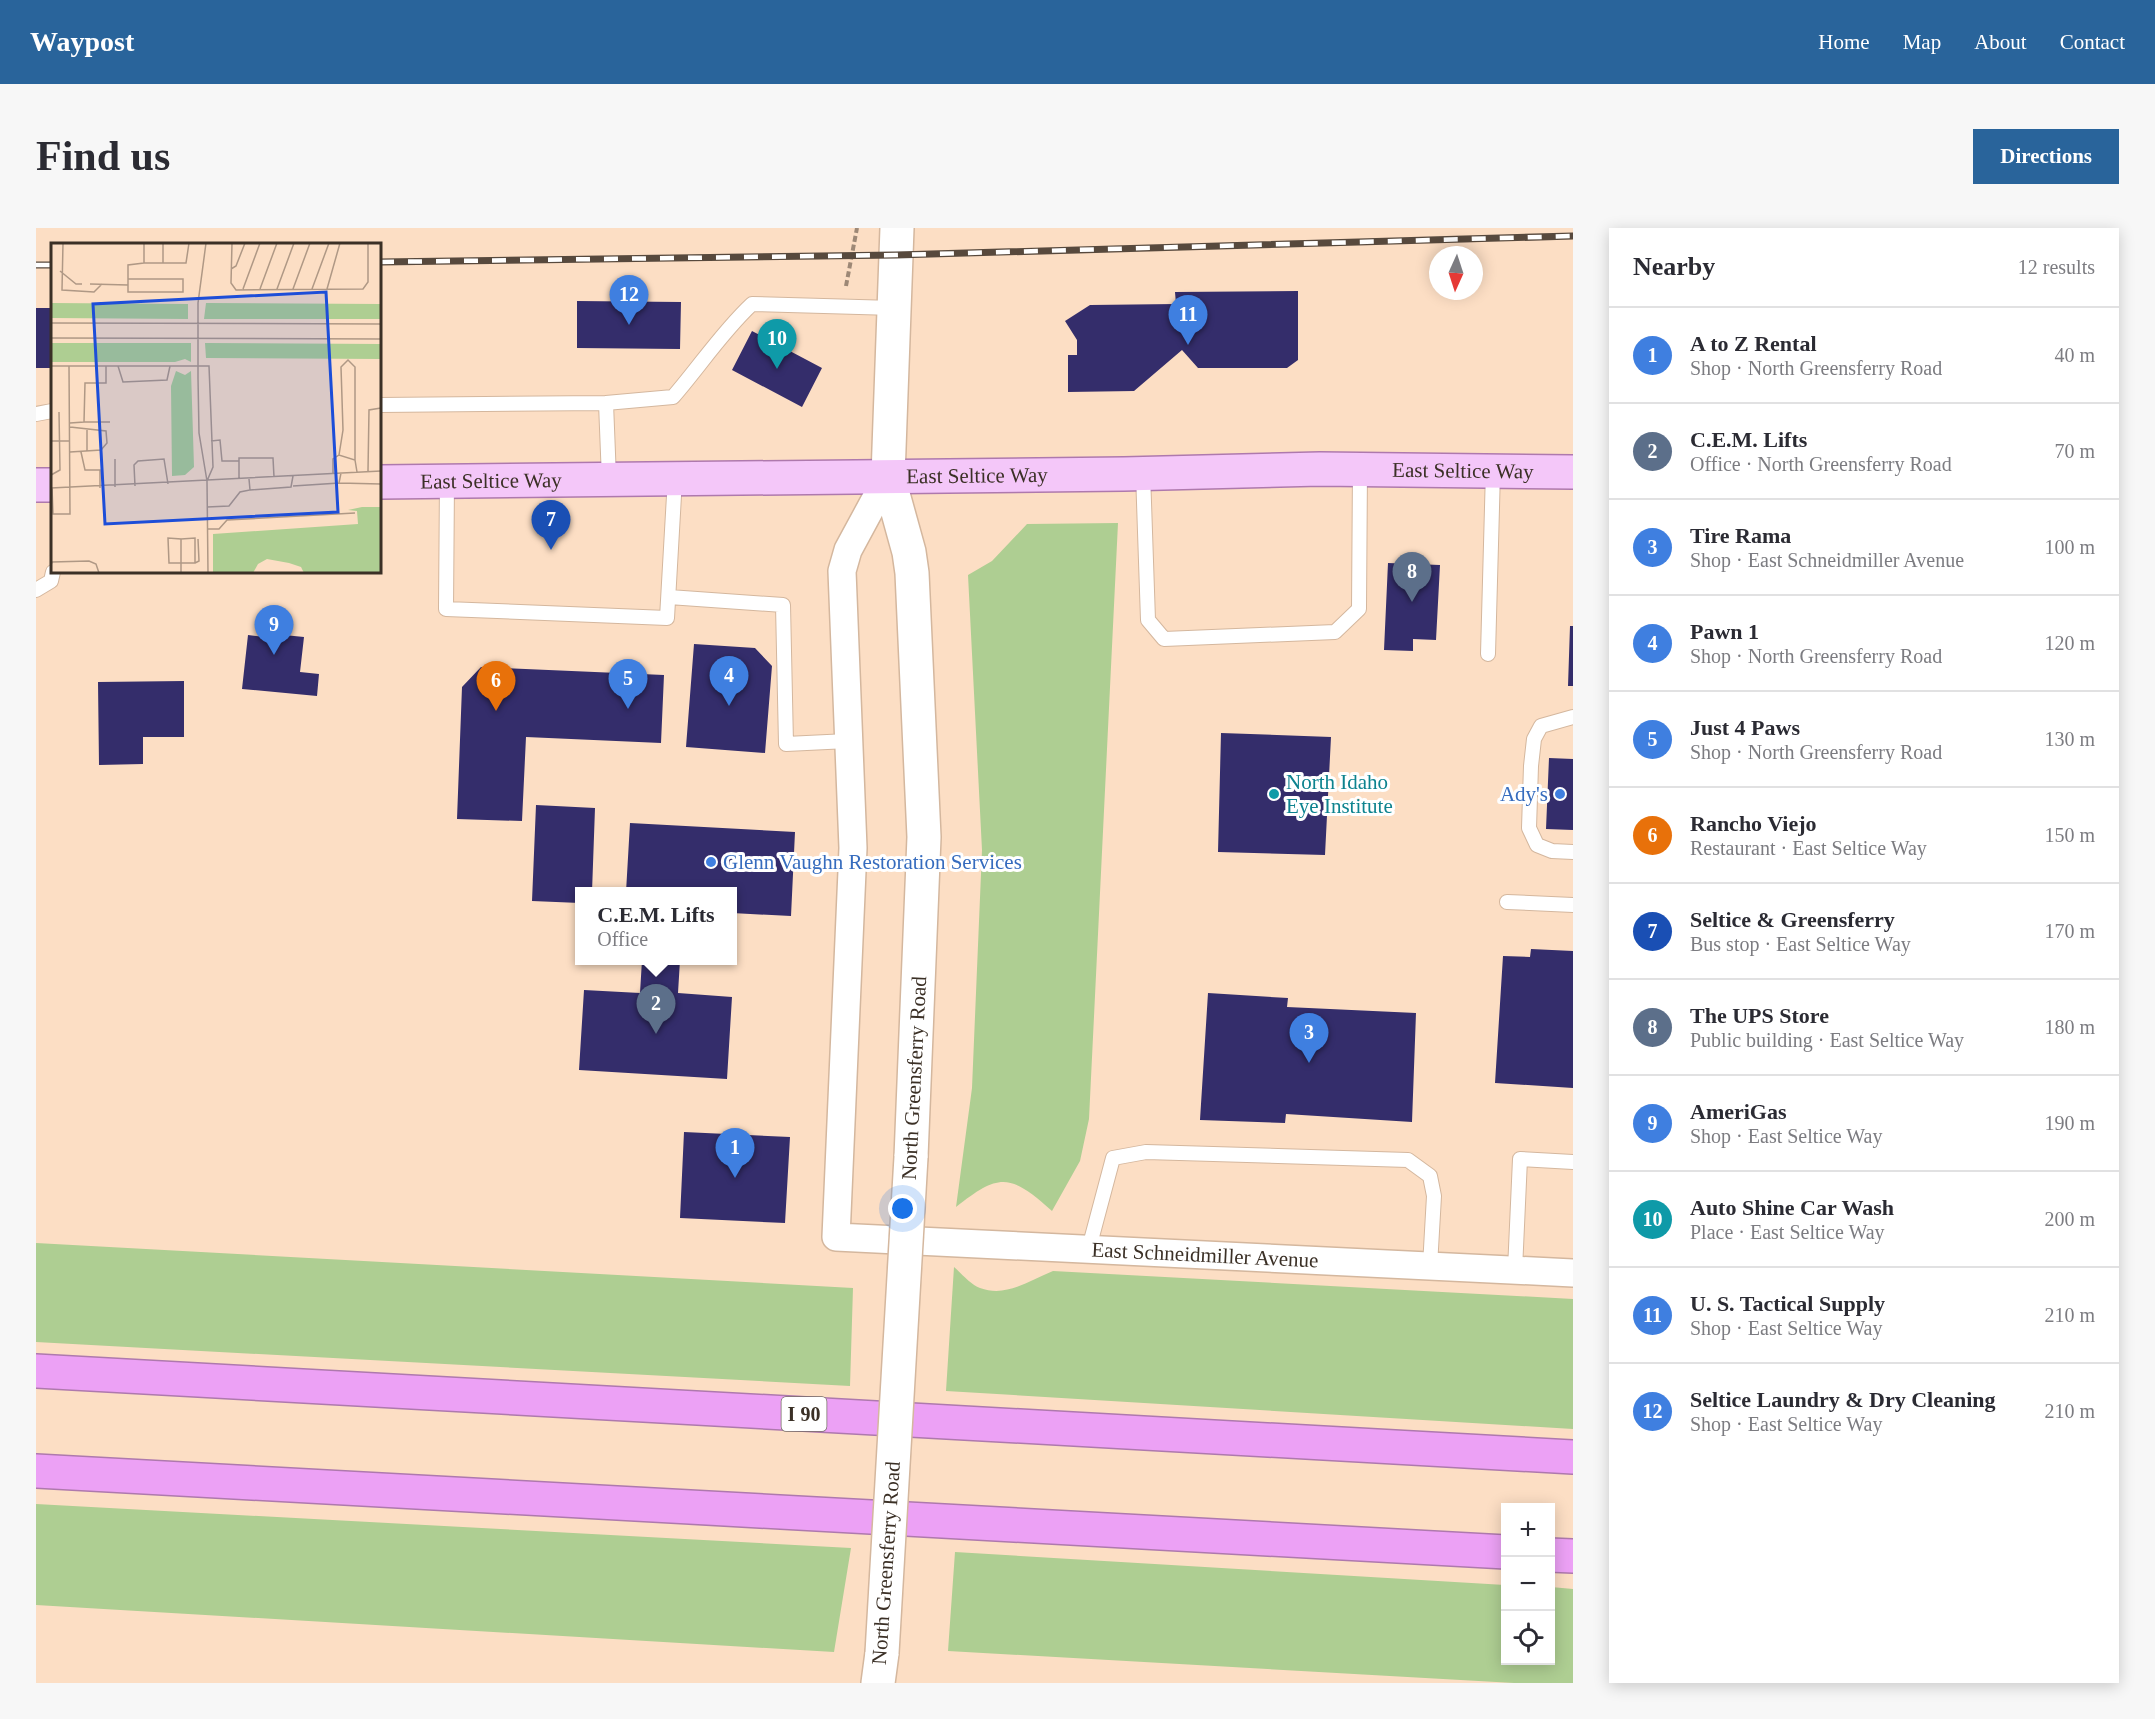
<!DOCTYPE html>
<html lang="en">
<head>
<meta charset="utf-8">
<style>
	:root { --surface:#fff; --page:#f7f7f7; --text:#2b2b33; --muted:#7c7c81; --line:#e1e1e2; --accent:#29649b }
	body { margin:0; font-family:"Times New Roman",serif; background:var(--page); color:var(--text) }
	.controls { position:absolute; right:18px; bottom:18px; display:grid; overflow:hidden; border-radius:0px; box-shadow:0 3px 15px #0003 }
	.controls button { width:54px; height:54px; display:grid; place-items:center; padding:0; border:0; border-bottom:2px solid var(--line); background:var(--surface); color:var(--text); font:30px sans-serif }
	.compass { position:absolute; left:1393px; top:18px; width:54px; height:54px; border-radius:50%; background:var(--surface); box-shadow:0 3px 15px #0003; rotate:183deg }
	.you { position:absolute; left:867px; top:981px; width:21px; height:21px; margin:-15px; border:4px solid #fff; border-radius:50%; background:#1a73e8; box-shadow:0 0 0 9px #1a73e833 }
	.badge { display:grid; place-items:center; width:39px; height:39px; border-radius:50%; background:var(--accent); color:#fff; font-size:20px; font-weight:700 }
	.pin { position:absolute; translate:-50% -50px; filter:drop-shadow(0 2px 3px #0008) }
	.pin::after { content:''; position:absolute; top:32px; width:21px; height:18px; background:inherit; clip-path:polygon(0 0,100% 0,50% 100%) }
	.popup { position:absolute; left:539px; top:659px; width:162px; height:78px; box-sizing:border-box; display:grid; place-content:center; border-radius:0px; background:var(--surface); filter:drop-shadow(0 2px 4px #0005); font-size:20px; white-space:nowrap; color:var(--muted) }
	.popup b { font-size:22px; color:var(--text) }
	.popup::after { content:''; position:absolute; left:50%; top:100%; margin-left:-12px; border:12px solid transparent; border-top-color:var(--surface) }
	.list { margin:0; padding:0; list-style:none }
	h2 { display:flex; justify-content:space-between; align-items:center; height:78px; margin:0; padding:0 24px; font-size:26px }
	h2 small { font-size:20px; font-weight:400; color:var(--muted) }
	.list li { display:grid; grid-template-columns:39px 1fr auto; gap:18px; align-items:center; box-sizing:border-box; height:96px; padding:0 24px; border-top:2px solid var(--line) }
	.list b { display:block; font-size:22px; white-space:nowrap }
	.list p { margin:0; font-size:20px; white-space:nowrap; color:var(--muted) }
	.list em { font-size:20px; font-style:normal; color:var(--muted) }
	.icon { flex:none; width:33px; height:33px; fill:none; stroke:currentColor; stroke-width:2; stroke-linecap:round; stroke-linejoin:round }
	.map { position:relative; flex:none; width:1537px; height:1455px; overflow:hidden; border-radius:0px }
	header { display:flex; align-items:center; gap:36px; box-sizing:border-box; height:84px; padding:0 30px; background:var(--accent); color:#fff }
	header strong { font-size:28px }
	nav { display:flex; gap:33px; margin-inline-start:auto; font-size:21px }
	.intro { display:flex; align-items:center; justify-content:space-between; box-sizing:border-box; height:144px; padding:0 36px }
	h1 { margin:0; font-size:42px }
	.button { padding:15px 27px; border-radius:0px; background:var(--accent); color:#fff; font-size:21px; font-weight:700 }
	main { display:flex; gap:36px; padding:0 36px }
	aside { flex:1; background:var(--surface); border-radius:0px; box-shadow:0 3px 15px #0003 }
	.map>svg:first-child { display:block }
	.green { fill:#aece92 }
	.building { fill:#342d6b }
	.lines { fill:none; stroke-linecap:round; stroke-linejoin:round }
	.service-casing { stroke:#d4b79e; stroke-width:16 }
	.minor-casing { stroke:#d4b79e; stroke-width:30 }
	.tertiary-casing { stroke:#d4b79e; stroke-width:36 }
	.secondary-casing { stroke:#d4b79e; stroke-width:36 }
	.primary-casing { stroke:#ae79ad; stroke-width:36 }
	.motorway-casing { stroke:#ae79ad; stroke-width:36 }
	.path { stroke:#9d8876; stroke-width:4; stroke-dasharray:6 3; stroke-linecap:butt }
	.service { stroke:#fff; stroke-width:14 }
	.minor { stroke:#fff; stroke-width:27 }
	.tertiary { stroke:#fff; stroke-width:33 }
	.secondary { stroke:#fff; stroke-width:33 }
	.primary { stroke:#f4c7f9; stroke-width:33 }
	.motorway { stroke:#eca1f5; stroke-width:33 }
	.rail-casing { stroke:#57493d; stroke-width:7 }
	.rail { stroke:#fff; stroke-width:4.5; stroke-dasharray:14; stroke-linecap:butt }
	.secondary-bridge-casing { stroke:#d4b79e; stroke-width:36; stroke-linecap:butt }
	.secondary-bridge { stroke:#fff; stroke-width:33 }
	.culture-dot { fill:#0f9aa8; stroke:#fff; stroke-width:2 }
	.shop-dot { fill:#3f7fe0; stroke:#fff; stroke-width:2 }
	.labels { text-anchor:middle; dominant-baseline:central; stroke-width:6; stroke-linejoin:round; paint-order:stroke }
	.shield { fill:#fff; stroke:#766e67; stroke-width:1.5 }
	.shield-label { font-size:20px; font-weight:bold; fill:#3b3026 }
	.street-label { font-size:21px; fill:#3b3026; stroke:#fff }
	.culture-label { font-size:21px; fill:#0d838f; stroke:#fff; text-anchor:start }
	.shop-label { font-size:21px; fill:#366cbe; stroke:#fff; text-anchor:end }
	.inset-road { fill:none; stroke:#af9885; stroke-width:1.5 }
	.view { fill:#1d4ed8; fill-opacity:0.15; stroke:#1d4ed8; stroke-width:3 }
	.inset-edge { fill:none; stroke:#3b3026; stroke-width:3 }
</style>
</head>
<body>
<header>
<strong>Waypost</strong>
<nav><a>Home</a><a>Map</a><a>About</a><a>Contact</a></nav>
</header>
<div class="intro"><h1>Find us</h1><a class="button">Directions</a></div>
<main>
<div class="map">
<svg width="1537" height="1455" viewBox="0 0 1537 1455">
	<rect width="100%" height="100%" fill="#fcdec4"/>
	<path class="green" d="M1082,295L1053,891L1044,933L1016,983C974,945 963,945 920,979L936,860L946,622L932,347L956,333L991,296Z
		M0,1015L817,1060L814,1158L0,1114Z
		M918,1039C925,1045 935,1057 944,1060C971,1070 994,1052 1017,1043L1537,1071V1201L910,1163Z
		M0,1276L815,1320L798,1424L0,1377Z
		M919,1324L1469,1357L1470,1432H1514L1515,1359L1537,1361V1455H1478L912,1423Z"/>
	<path class="building" d="M1262,63V132L1251,140H1162L1146,122L1098,163L1032,164V127H1041V112L1029,93L1054,77L1140,76L1139,64Z
		M541,73L645,74L644,121L541,120Z
		M0,80H16V140H0Z
		M716,103L786,140L766,179L696,142Z
		M1352,335L1404,337L1400,412L1377,411V423L1348,422Z
		M1534,398H1537V458H1532Z
		M238,406L268,409L264,444L283,446L281,468L206,461L212,407L237,410Z
		M658,416L719,420L736,438L729,525L650,519Z
		M445,439L628,447L625,515L490,509L486,593L421,591L426,459Z
		M148,453V509H107V536L63,537L62,454Z
		M1185,505L1295,509L1289,627L1182,624Z
		M1513,530L1537,531V602L1510,601Z
		M500,577L559,580L556,664H544V675L496,673Z
		M594,595L759,604L755,688L696,685V664H590Z
		M1495,721L1537,723V860L1459,855L1467,728L1494,729Z
		M606,732H644L642,765L696,769L691,851L543,842L548,762L604,765Z
		M1172,765L1252,770L1251,779L1380,785L1376,894L1250,886L1249,895L1164,892Z
		M648,904L754,909L749,995L644,990Z"/>
	<g class="lines">
		<g class="service-casing">
			<path id="service" d="M344,177L570,175
				M0,186L16,183
				M1107,245L1112,392L1128,411L1299,404L1323,381L1324,241
				M573,251L570,175L637,169C664,138 686,104 716,76L858,80
				M411,253L410,381L631,390L639,250
				M0,362L15,353L17,344
				M633,369L747,377L750,516L812,513
				M1452,426L1457,243
				M1537,489L1505,498L1498,511L1495,538L1493,600L1501,617L1516,623L1537,624
				M1471,674L1537,677
				M1053,1020L1077,930L1110,924L1372,932L1394,948L1398,968L1394,1038
				M1479,1042L1484,931L1537,934"/>
		</g>
		<g class="minor-casing">
			<g id="minor">
				<path id="s1" d="M852,248L812,322L806,343L817,620L800,1009L1537,1045"/>
			</g>
		</g>
		<g class="tertiary-casing">
			<path id="tertiary" d="M852,248L861,0"/>
		</g>
		<g class="secondary-casing">
			<path id="secondary" d="M852,248L873,324L876,345L888,609L875,929
				M842,1455L846,1425"/>
		</g>
		<g class="primary-casing">
			<g id="primary">
				<path id="s2" d="M344,254L1088,246L1284,241L1537,244"/>
				<path d="M0,257H16"/>
			</g>
		</g>
		<g class="motorway-casing">
			<path id="motorway" d="M0,1143L1537,1229
				M0,1243L1470,1324
				M1514,1327L1537,1328"/>
		</g>
		<path class="path" d="M810,58L821,0"/>
		<use href="#service" class="service"/>
		<use href="#minor" class="minor"/>
		<use href="#tertiary" class="tertiary"/>
		<use href="#secondary" class="secondary"/>
		<use href="#primary" class="primary"/>
		<use href="#motorway" class="motorway"/>
		<g class="rail-casing">
			<path id="rail" d="M344,34L860,27L1537,8
				M0,37H16"/>
		</g>
		<use href="#rail" class="rail"/>
		<g class="secondary-bridge-casing">
			<path id="secondary-bridge" d="M846,1425L875,929"/>
		</g>
		<use href="#secondary-bridge" class="secondary-bridge"/>
	</g>
	<circle class="culture-dot" cx="1238" cy="566" r="6"/>
	<g class="shop-dot">
		<circle cx="1524" cy="566" r="6"/>
		<circle cx="675" cy="634" r="6"/>
	</g>
	<g class="labels">
		<rect class="shield" x="745.5" y="1169" width="45" height="34" rx="4.5"/>
		<g class="shield-label">
			<text x="768" y="1186">I 90</text>
		</g>
		<g class="street-label">
			<text stroke="none"><textPath href="#s2" startOffset="1083">East Seltice Way</textPath></text>
			<text stroke="none"><textPath href="#s2" startOffset="597">East Seltice Way</textPath></text>
			<text stroke="none"><textPath href="#s2" startOffset="111">East Seltice Way</textPath></text>
			<text transform="translate(878 850) rotate(-87)">North Greensferry Road</text>
			<text stroke="none"><textPath href="#s1" startOffset="1142">East Schneidmiller Avenue</textPath></text>
			<text transform="translate(850 1335) rotate(-86)">North Greensferry Road</text>
		</g>
		<g class="culture-label">
			<text x="1250" y="554">North Idaho<tspan x="1250" dy="24">Eye Institute</tspan></text>
		</g>
		<g class="shop-label">
			<text x="1512" y="566">Ady's</text>
			<text x="687" y="634" text-anchor="start">Glenn Vaughn Restoration Services</text>
		</g>
	</g>
	<g transform="translate(15 15)">
		<rect width="330" height="330" fill="#fcdec4"/>
		<path d="M0,60L137,61V76L0,75ZM155,60L330,61V76H153ZM0,100H140V119L134,116L124,119H0ZM154,100L330,101V116L155,115ZM125,128L134,132L140,128L143,224L134,232L121,233L120,143ZM311,264H330V330H253L250,324L238,320L216,316L207,321L202,330H162V291L307,281L306,268L297,267Z" fill="#aece92"/>
		<path class="inset-road" d="M12,0L11,47L43,49L51,41M93,0V20H135L138,0M155,0L147,60V135L148,190L156,238M181,0L180,40L185,47L312,46L317,39V0M112,20V0M180,26L185,23L194,0M9,28L25,41H31M77,36V49H132V36H77V22L93,20M39,41L77,42M192,46L209,0M209,46L226,0M226,46L243,0M242,46L259,0M261,46L278,0M276,46L289,0M0,80L330,81M0,95L330,96M0,123H158L162,224L156,238L157,330M67,123L72,139L116,137L119,123M33,179H59M19,180L33,179L34,140H55V123M19,184L55,188L56,200L50,207L19,209M36,187V208M0,198H19M160,198L169,197L171,218H188M30,209L34,227H49V245M288,212L292,187L290,124L297,117L304,124V217M64,216V244M317,228L318,167L330,165M282,230V216L288,212L304,217L306,229M0,232L9,227L8,169M188,236V215H222L223,234M288,240L330,241M84,243L83,222L87,218L113,216L117,241M242,243L288,240L290,230M0,245L330,228M1,245L2,271H19L18,123M199,247L240,244L242,233M156,264L178,263L189,249L199,247L198,236M157,286H168L176,277L304,270M130,296L144,295V320H118L117,295L130,296V330M144,320L148,318L147,296M0,322L1,319L38,318L45,321L48,330"/>
		<path class="view" d="M275,49L287,269L54,281L42,61Z"/>
		<rect width="330" height="330" class="inset-edge"/>
	</g>
</svg>
<div class="controls">
<button>+</button>
<button>−</button>
<button><svg class="icon" aria-label="locate" viewBox="0 0 24 24"><circle cx="12" cy="12" r="6"/><path d="M12 2v4M12 18v4M2 12h4M18 12h4"/></svg></button>
</div>
<svg class="compass" viewBox="-18 -18 36 36"><path d="M0-13l5 13h-10z" fill="#e53935"/><path d="M0 13l5-13h-10z" fill="#7c7c81"/></svg>
<div class="you"></div>
<div class="pin badge" style="left:699px;top:950px;background:#3f7fe0">1</div>
<div class="pin badge" style="left:620px;top:806px;background:#5c6f8a">2</div>
<div class="popup"><b>C.E.M. Lifts</b>Office</div>
<div class="pin badge" style="left:1273px;top:835px;background:#3f7fe0">3</div>
<div class="pin badge" style="left:693px;top:478px;background:#3f7fe0">4</div>
<div class="pin badge" style="left:592px;top:481px;background:#3f7fe0">5</div>
<div class="pin badge" style="left:460px;top:483px;background:#e8710a">6</div>
<div class="pin badge" style="left:515px;top:322px;background:#1a4fb4">7</div>
<div class="pin badge" style="left:1376px;top:374px;background:#5c6f8a">8</div>
<div class="pin badge" style="left:238px;top:427px;background:#3f7fe0">9</div>
<div class="pin badge" style="left:741px;top:141px;background:#0f9aa8">10</div>
<div class="pin badge" style="left:1152px;top:117px;background:#3f7fe0">11</div>
<div class="pin badge" style="left:593px;top:97px;background:#3f7fe0">12</div>
</div>
<aside>
<h2>Nearby<small>12 results</small></h2>
<ul class="list">
<li><span class="badge" style="background:#3f7fe0">1</span><div><b>A to Z Rental</b><p>Shop · North Greensferry Road</p></div><em>40 m</em></li>
<li><span class="badge" style="background:#5c6f8a">2</span><div><b>C.E.M. Lifts</b><p>Office · North Greensferry Road</p></div><em>70 m</em></li>
<li><span class="badge" style="background:#3f7fe0">3</span><div><b>Tire Rama</b><p>Shop · East Schneidmiller Avenue</p></div><em>100 m</em></li>
<li><span class="badge" style="background:#3f7fe0">4</span><div><b>Pawn 1</b><p>Shop · North Greensferry Road</p></div><em>120 m</em></li>
<li><span class="badge" style="background:#3f7fe0">5</span><div><b>Just 4 Paws</b><p>Shop · North Greensferry Road</p></div><em>130 m</em></li>
<li><span class="badge" style="background:#e8710a">6</span><div><b>Rancho Viejo</b><p>Restaurant · East Seltice Way</p></div><em>150 m</em></li>
<li><span class="badge" style="background:#1a4fb4">7</span><div><b>Seltice &amp; Greensferry</b><p>Bus stop · East Seltice Way</p></div><em>170 m</em></li>
<li><span class="badge" style="background:#5c6f8a">8</span><div><b>The UPS Store</b><p>Public building · East Seltice Way</p></div><em>180 m</em></li>
<li><span class="badge" style="background:#3f7fe0">9</span><div><b>AmeriGas</b><p>Shop · East Seltice Way</p></div><em>190 m</em></li>
<li><span class="badge" style="background:#0f9aa8">10</span><div><b>Auto Shine Car Wash</b><p>Place · East Seltice Way</p></div><em>200 m</em></li>
<li><span class="badge" style="background:#3f7fe0">11</span><div><b>U. S. Tactical Supply</b><p>Shop · East Seltice Way</p></div><em>210 m</em></li>
<li><span class="badge" style="background:#3f7fe0">12</span><div><b>Seltice Laundry &amp; Dry Cleaning</b><p>Shop · East Seltice Way</p></div><em>210 m</em></li>
</ul>
</aside>
</main>
</body>
</html>
